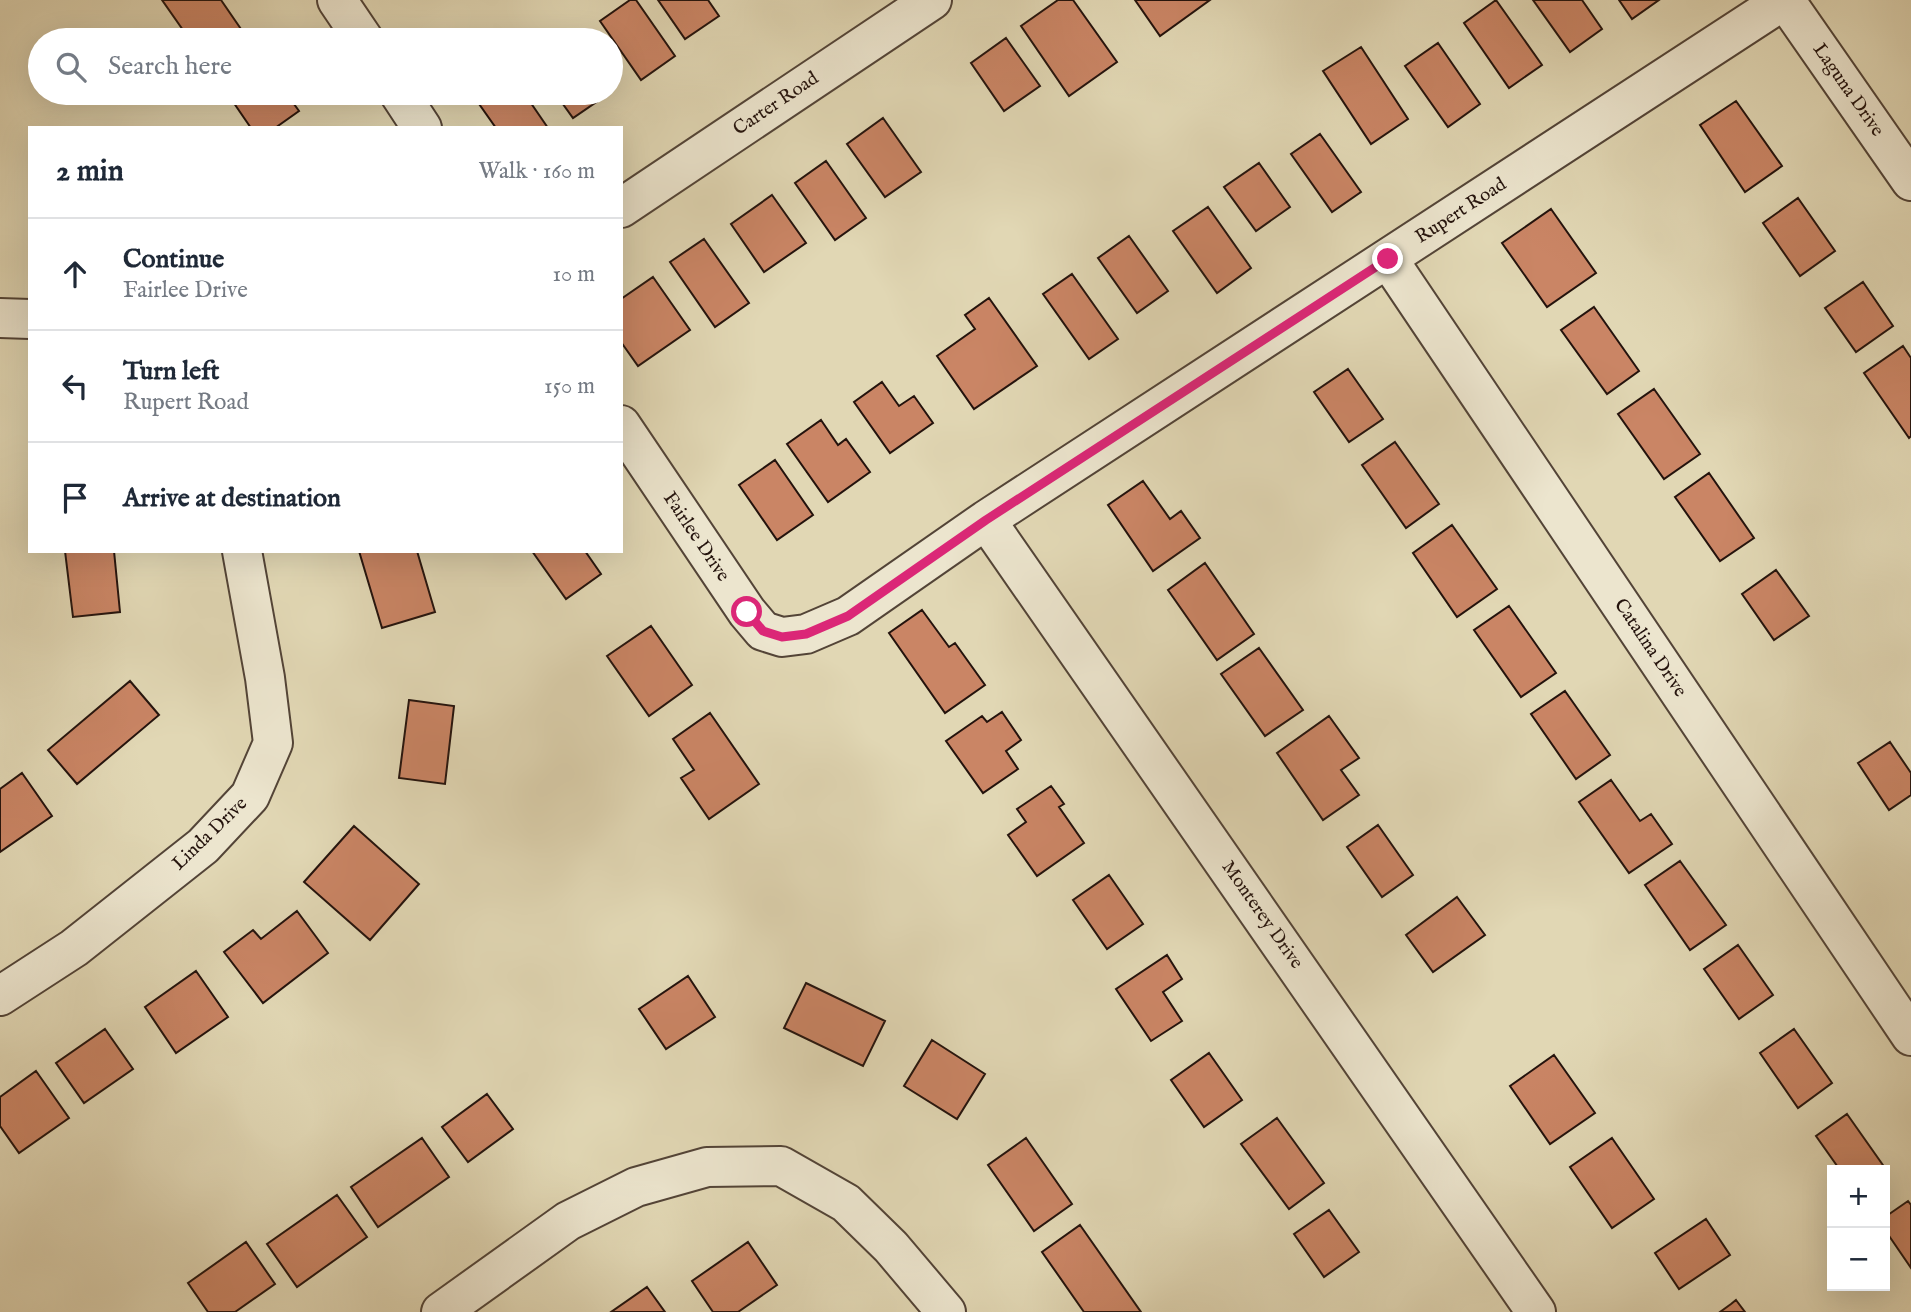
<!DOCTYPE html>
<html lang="en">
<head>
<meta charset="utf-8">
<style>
	:root { --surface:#fff; --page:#f2f2f3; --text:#1f2937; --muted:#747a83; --line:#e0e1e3 }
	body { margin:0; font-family:"IM FELL English",serif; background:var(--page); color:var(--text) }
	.controls { position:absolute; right:21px; bottom:21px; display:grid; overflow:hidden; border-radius:0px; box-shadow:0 7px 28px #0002 }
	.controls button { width:63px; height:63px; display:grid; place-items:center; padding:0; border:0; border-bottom:2px solid var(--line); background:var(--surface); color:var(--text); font:35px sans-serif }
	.stop { position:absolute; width:21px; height:21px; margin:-16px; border:5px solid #db2777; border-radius:50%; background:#fff }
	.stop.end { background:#db2777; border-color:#fff; box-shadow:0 2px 7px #0008 }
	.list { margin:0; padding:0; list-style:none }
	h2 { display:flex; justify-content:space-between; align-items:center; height:91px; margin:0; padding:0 28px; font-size:30px }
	h2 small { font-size:23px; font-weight:400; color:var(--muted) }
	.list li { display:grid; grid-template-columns:46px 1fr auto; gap:21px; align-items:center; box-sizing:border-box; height:112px; padding:0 28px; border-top:2px solid var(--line) }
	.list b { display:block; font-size:26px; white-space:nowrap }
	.list p { margin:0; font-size:23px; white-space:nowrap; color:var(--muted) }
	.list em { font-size:23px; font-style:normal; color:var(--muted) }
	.icon { flex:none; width:38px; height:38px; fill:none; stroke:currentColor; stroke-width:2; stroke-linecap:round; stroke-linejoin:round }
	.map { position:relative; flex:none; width:1911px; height:1312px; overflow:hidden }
	.search { position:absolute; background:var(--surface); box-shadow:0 7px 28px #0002; left:28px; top:28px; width:595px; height:77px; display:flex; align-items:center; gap:18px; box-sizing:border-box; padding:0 24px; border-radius:38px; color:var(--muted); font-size:26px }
	.panel { position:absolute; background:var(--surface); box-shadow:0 7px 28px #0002; left:28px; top:126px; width:595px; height:427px; border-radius:0px }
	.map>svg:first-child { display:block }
	.building { fill:#ca8565; stroke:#24130d; stroke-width:2 }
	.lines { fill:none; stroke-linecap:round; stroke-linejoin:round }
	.minor-casing { stroke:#534437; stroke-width:42 }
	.minor { stroke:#ece5ce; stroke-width:38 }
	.route { stroke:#db2777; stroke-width:9 }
	.labels { text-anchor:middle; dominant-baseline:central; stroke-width:5; stroke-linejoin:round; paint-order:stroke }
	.street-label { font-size:19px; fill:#24130d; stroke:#ece5ce }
</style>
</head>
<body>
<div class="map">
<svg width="1911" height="1312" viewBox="0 0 1911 1312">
	<rect width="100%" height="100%" fill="#e1d7b4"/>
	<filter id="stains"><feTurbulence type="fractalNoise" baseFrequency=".00286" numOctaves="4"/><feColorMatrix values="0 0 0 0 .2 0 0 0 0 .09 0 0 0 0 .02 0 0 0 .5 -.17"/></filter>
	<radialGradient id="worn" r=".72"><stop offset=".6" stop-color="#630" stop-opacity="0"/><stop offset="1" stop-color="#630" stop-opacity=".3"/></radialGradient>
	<path class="building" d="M162,0H221L243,32L232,40H190Z
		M630,0H636L675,56L641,80L600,21Z
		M658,0H708L719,16L685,39Z
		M1058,0H1073L1117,62L1069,96L1021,26Z
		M1135,0H1210L1160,36Z
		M1496,0L1542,65L1509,88L1464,23Z
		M1533,0H1582L1602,29L1570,52Z
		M1619,0H1659L1632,19Z
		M563,30L570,40H549Z
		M1006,38L1040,86L1004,111L971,63Z
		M1438,43L1480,104L1448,127L1405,66Z
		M1361,47L1408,119L1371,144L1323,71Z
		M227,93H286L299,111L275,128H251Z
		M490,93H524L548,128H496L477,101Z
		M555,93H607L608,94L573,118Z
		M1736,101L1782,166L1745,192L1700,125Z
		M883,118L921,172L885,197L847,144Z
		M1320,134L1361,192L1332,212L1291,154Z
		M826,161L866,218L835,240L795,183Z
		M1259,163L1290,207L1256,231L1224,187Z
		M772,195L806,243L764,272L731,224Z
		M1798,198L1835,251L1800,276L1763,223Z
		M1208,207L1251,268L1217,293L1173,231Z
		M1551,209L1596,273L1547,307L1502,243Z
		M1129,236L1168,291L1137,313L1098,258Z
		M704,239L749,303L715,327L670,262Z
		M1072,274L1118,339L1089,359L1043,294Z
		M653,277L690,330L638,366L621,342V299Z
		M1863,282L1893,326L1856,352L1825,308Z
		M989,298L1037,366L974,409L937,356L975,329L965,315Z
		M1594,307L1639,371L1607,394L1561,330Z
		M1903,346L1911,358V436L1909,438L1864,373Z
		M1348,369L1383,419L1349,442L1314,392Z
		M882,382L899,406L914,396L933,423L890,453L854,402Z
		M1654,389L1700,454L1664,479L1618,414Z
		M821,420L838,445L846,439L870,472L828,502L787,444Z
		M1395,442L1439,504L1406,528L1362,465Z
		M775,460L813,515L777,540L739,485Z
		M1709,473L1754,538L1720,561L1675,497Z
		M1143,481L1170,519L1181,511L1200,538L1153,571L1108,505Z
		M1452,525L1497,589L1457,617L1413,553Z
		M65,551H114L120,612L73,617Z
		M359,551H417L435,612L382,628Z
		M532,551H585L601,574L566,599Z
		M1205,563L1254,634L1217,660L1168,590Z
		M1776,570L1809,616L1774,640L1742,594Z
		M1509,606L1556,673L1521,697L1474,630Z
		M922,610L949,647L955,643L985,685L945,713L889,633Z
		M651,626L692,685L649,716L607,656Z
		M1259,648L1303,710L1265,736L1221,674Z
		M130,681L159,715L77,784L48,750Z
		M1565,691L1610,755L1576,779L1531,714Z
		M409,700L454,706L445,784L399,778Z
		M1002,712L1021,740L1006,751L1018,769L983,793L946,741L982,716L987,722Z
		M710,713L759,784L709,819L681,778L694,770L673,739Z
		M1329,716L1359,758L1341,770L1359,795L1323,820L1277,753Z
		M1890,742L1911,773V795L1889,810L1858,763Z
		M22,773L52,816L0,852V789Z
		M1611,780L1640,821L1651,814L1672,844L1629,873L1579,802Z
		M1051,786L1064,804L1059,807L1084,843L1037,876L1008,835L1026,822L1017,809Z
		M1378,825L1413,875L1382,897L1347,847Z
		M354,826L419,884L370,940L304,882Z
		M1680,861L1726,925L1690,950L1645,885Z
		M1109,875L1143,924L1107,949L1073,900Z
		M1457,897L1485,935L1433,972L1406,935Z
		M297,911L328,953L263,1003L224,952L253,930L261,939Z
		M1738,945L1773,995L1739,1019L1704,969Z
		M1167,955L1182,979L1163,992L1182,1021L1151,1041L1116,989Z
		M196,971L228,1017L176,1053L145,1007Z
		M688,976L715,1017L666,1049L639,1009Z
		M806,983L885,1021L863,1066L784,1028Z
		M105,1029L133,1069L84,1103L56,1063Z
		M1794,1029L1832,1083L1798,1108L1760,1053Z
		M932,1040L985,1074L957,1119L904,1086Z
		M1209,1053L1242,1100L1204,1127L1171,1080Z
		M1554,1055L1595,1113L1550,1144L1510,1086Z
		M36,1071L69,1118L19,1153L0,1126V1097Z
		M487,1094L513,1129L468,1162L442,1127Z
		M1847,1114L1885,1168L1882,1170H1840L1816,1136Z
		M1277,1118L1324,1183L1289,1209L1241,1144Z
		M422,1138L449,1177L378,1227L351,1187Z
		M1026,1138L1072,1204L1034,1231L988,1165Z
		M1612,1138L1654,1199L1612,1228L1570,1167Z
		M337,1195L367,1237L297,1287L267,1244Z
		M1908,1201L1911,1205V1268L1885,1230V1217Z
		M1329,1210L1359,1252L1324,1277L1294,1234Z
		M1706,1219L1730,1255L1679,1289L1655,1253Z
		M1080,1225L1141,1312H1084L1042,1252Z
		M246,1242L275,1284L235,1312H208L188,1283Z
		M748,1242L777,1285L738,1312H713L692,1281Z
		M647,1287L665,1312H611Z
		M1736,1300L1745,1312H1720L1731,1304Z"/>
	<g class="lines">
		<g class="minor-casing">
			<path id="minor" d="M337,0L364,40
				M1785,0L1911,181
				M399,93L422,128
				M621,208L932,0
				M1388,259L1911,1036
				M0,318L30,319
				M621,425L747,612L763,631L782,637L806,634L848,616L986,520L1784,0
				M986,520L1536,1312
				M0,996L74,948L203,846L250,796L273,743L265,678L242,551
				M441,1312L568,1221L636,1187L707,1167L781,1166L846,1203L891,1247L946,1312"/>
		</g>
		<use href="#minor" class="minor"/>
	</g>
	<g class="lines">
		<path class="route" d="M747,612L763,631L782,637L806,634L848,616L986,520L1388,259"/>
	</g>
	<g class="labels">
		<g class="street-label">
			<text transform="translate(1848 90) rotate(55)">Laguna Drive</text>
			<text transform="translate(776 104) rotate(-34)">Carter Road</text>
			<text transform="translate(1461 211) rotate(-33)">Rupert Road</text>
			<text transform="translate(696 537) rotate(56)">Fairlee Drive</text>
			<text transform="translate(1650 648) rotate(56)">Catalina Drive</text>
			<text transform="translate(210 834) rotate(-44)">Linda Drive</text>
			<text transform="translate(1262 915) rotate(55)">Monterey Drive</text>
		</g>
	</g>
	<rect width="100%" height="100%" filter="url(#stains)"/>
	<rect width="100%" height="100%" fill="url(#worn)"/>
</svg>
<div class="controls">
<button>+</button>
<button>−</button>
</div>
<div class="stop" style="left:747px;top:612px"></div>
<div class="stop end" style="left:1388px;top:259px"></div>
<div class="search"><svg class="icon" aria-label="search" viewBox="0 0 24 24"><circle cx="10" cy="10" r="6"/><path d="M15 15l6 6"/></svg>Search here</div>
<section class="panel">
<h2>2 min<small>Walk · 160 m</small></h2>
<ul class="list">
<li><svg class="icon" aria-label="ahead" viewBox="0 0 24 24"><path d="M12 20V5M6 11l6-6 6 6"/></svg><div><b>Continue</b><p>Fairlee Drive</p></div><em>10 m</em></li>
<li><svg class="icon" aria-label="left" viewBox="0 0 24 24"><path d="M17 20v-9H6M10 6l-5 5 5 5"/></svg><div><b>Turn left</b><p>Rupert Road</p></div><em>150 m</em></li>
<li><svg class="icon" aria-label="arrive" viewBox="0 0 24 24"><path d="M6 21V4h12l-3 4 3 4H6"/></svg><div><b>Arrive at destination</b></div></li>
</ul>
</section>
</div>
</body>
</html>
